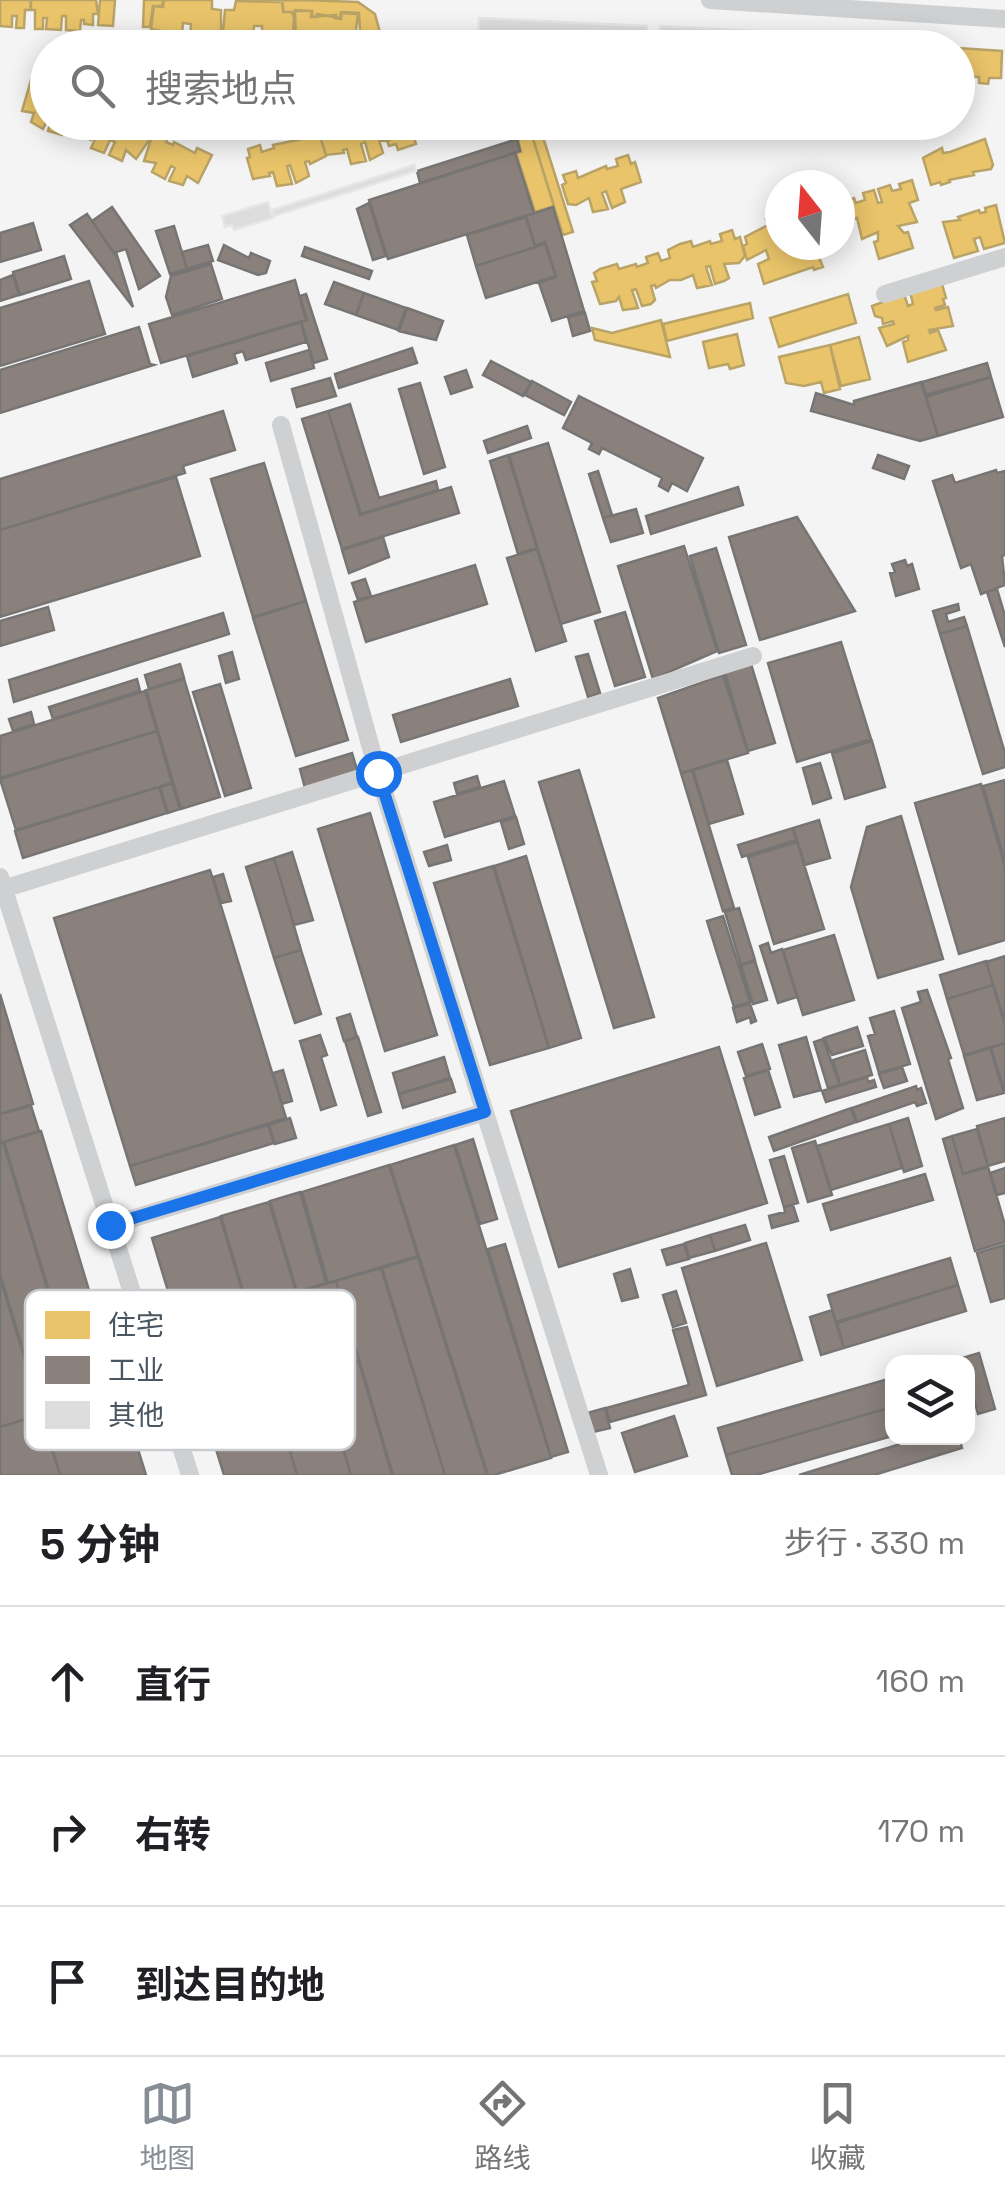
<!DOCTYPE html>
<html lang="zh">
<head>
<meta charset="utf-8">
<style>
	:root { --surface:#fff; --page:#f2f2f2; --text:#202124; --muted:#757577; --line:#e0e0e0; --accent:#868d94 }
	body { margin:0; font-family:"Space Grotesk","Noto Sans SC",sans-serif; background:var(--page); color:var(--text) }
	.controls { position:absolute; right:30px; bottom:30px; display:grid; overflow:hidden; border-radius:20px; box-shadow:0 5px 25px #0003 }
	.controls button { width:90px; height:90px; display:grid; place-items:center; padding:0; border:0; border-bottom:2px solid var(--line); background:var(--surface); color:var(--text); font:50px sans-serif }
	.compass { position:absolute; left:765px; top:170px; width:90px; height:90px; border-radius:50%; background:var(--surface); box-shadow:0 5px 25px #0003; rotate:343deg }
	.stop { position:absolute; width:30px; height:30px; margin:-22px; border:8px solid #1a73e8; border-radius:50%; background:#fff }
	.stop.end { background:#1a73e8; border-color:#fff; box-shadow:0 2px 10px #0008 }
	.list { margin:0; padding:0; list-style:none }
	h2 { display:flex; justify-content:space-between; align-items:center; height:130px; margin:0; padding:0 40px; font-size:42px }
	h2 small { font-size:32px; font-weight:400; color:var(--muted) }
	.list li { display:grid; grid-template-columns:65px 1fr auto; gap:30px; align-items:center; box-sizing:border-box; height:150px; padding:0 40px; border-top:2px solid var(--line) }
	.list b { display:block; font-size:38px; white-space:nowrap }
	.list em { font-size:32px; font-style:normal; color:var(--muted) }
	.icon { flex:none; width:55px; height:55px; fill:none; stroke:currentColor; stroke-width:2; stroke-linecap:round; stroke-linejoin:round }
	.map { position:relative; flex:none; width:1005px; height:1475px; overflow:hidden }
	.search { position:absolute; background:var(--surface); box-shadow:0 5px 25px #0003; left:30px; right:30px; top:30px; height:110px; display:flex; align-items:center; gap:25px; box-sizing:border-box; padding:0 35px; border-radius:55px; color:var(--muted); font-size:38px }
	.sheet { height:580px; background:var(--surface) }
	nav { display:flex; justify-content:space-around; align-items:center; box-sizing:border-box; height:140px; border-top:2px solid var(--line); background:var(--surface); font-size:28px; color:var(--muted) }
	nav a { display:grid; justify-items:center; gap:5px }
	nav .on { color:var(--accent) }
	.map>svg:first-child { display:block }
	.homes { fill:#e9c46a; stroke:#b9a367; stroke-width:2.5 }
	.industry { fill:#8a817c; stroke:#777474; stroke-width:2.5 }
	.building { fill:#ddddde; stroke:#e5e6e7; stroke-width:2.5 }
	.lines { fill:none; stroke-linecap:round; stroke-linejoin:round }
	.minor { stroke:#ced0d2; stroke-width:18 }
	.route { stroke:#1a73e8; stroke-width:12 }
	.key { fill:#fff; stroke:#c9ccd0; stroke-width:2.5 }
	.key-label { font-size:28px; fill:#4a5661 }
</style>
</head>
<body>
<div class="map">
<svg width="1005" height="1475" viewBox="0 0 1005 1475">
	<rect width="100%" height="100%" fill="#f4f4f4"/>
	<path class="homes" d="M0,0H31L30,10H25L24,28H16L17,16H12V27L0,26Z
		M31,0H96L98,14H93V25L84,24V20H81L80,31L66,30V16H62L61,30L46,29L47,18H43V29H35V10H31Z
		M100,0H115L113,26L98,25Z
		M144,0H163L162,6H153L150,27H143Z
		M164,0H212V9L221,10V32H199V38L190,37L191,24L183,23L182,35L151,29L154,6L163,7Z
		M303,0L358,2L375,14L383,44L361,47L359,13L341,12L340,18L317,14V17H312V11L295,10L294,17L293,12H284L282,1H251Z
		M236,1L282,2L283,12H292L294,18L293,33L271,36V42H262V26H254L253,41H244L245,35L223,32L225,10H234Z
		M295,11H312L311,17L336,15L335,18L341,19L342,13L358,14L354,46L346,45V40H342V48H328V37H323V48H308V41L296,44Z
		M958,48L1002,51L1001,78H989L988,84L979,83V77L958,76Z
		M31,80L47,86L45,92L48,93V118L43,129L31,122L34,113L22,111Z
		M51,122H80L76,133L65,126L62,135L48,131Z
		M83,122H124L134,131L137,123L150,129L146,137L150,139L136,159L126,150L122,161L109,155L115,142L110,140L104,153L91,148L96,137L92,136L91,140L82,136L87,126Z
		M335,122L337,129L347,126L346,122H396L400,135L384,141L379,140L383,153L370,160L365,142L361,144L366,161L351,164L347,149L343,150L344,153L326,155L320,136L325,134L322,126Z
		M397,122H409L416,144L398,150L396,144L389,146L387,141L401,135Z
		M313,129L315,137L320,136L326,156L310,164L309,161L305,162L309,176L296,183L290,165L287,166L292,184L277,186L273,172L269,173L270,176L253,179L247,158L250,157L248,149L260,145L262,152L274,148L273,145L302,139L300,133Z
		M154,130L168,137L166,142L173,145L174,142L195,153L197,148L212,155L198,183L187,176L183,185L169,181L175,168L171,166L165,179L152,172L156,163L144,161Z
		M532,135L554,206L535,212L516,153L521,152L518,140Z
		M532,136L543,137L573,232L563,235Z
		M985,139L993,165L991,169L973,172L974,175L949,180L950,182L941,185L940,182L931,185L923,158L942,148L943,153L950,152Z
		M628,155L631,164L635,162L641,182L621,189L625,202L612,208L606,191L602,193L608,209L593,212L589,198L576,205L568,204L562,185L566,183L563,175L576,171L578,178L606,166L607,169L618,166L616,159Z
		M912,180L918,200L909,203L917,222L898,226L904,233L908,232L913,248L879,259L874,242L878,241V232L862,239L857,218L846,222L844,214L847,213L842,202L854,198L856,203L865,200L863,193L874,190L878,203L882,202L878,189L890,185L892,191L901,189L899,184Z
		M996,205L1005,243L984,249L980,237L974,239L978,251L954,258L943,222L960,220L958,217L979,210L980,213L986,212L985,208Z
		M778,215L780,245H804L805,248L814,245L823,267L814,270L813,267L764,284L758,264L769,259L766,250L747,260L743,246L747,244L745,237L768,225L766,219Z
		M732,230L735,239L740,237L745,256L739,263L724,264L729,278L724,281L715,284L710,266L706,267L712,285L697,288L693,275L681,280H670L656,288L655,285L651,286L655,300L651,304L642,306L636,289L632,290L638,308L623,310L619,297L616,301L600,304L592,282L597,281L594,273L600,269L617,264L619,269L636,264L637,267L648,263L646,257L658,253L661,261L670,258L668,250L680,244L691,241L693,247L710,241L711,244L722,241L720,234Z
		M942,284L946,298L943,299L945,305L935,308L936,310L948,307L953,326L929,330L930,333L938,330L946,350L908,362L903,342L908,340V336L887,346L879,328L894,324L893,321L883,324L882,318L875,316L872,306L904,294L908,306L913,304L910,292Z
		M848,294L856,323L779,347L770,318Z
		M750,303L753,318L667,341L663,324Z
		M661,320L670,357L595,340L592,328L612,333Z
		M737,334L744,365L730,369L728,364L709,368L703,342Z
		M859,337L870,379L841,386L830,345Z
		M830,345L840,389L824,393L821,382L804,386L786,383L779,357Z"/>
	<path class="industry" d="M517,139L520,151L420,183L417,171Z
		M515,153L534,213L388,259L369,200Z
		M369,203L386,256L373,260L357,209Z
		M112,207L160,276L139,289L126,249L116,252L133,307L70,225L87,214L118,259L92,221Z
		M553,207L584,311L552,321L539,283L556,277L545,242L535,246L526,216Z
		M526,217L535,247L476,266L467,235Z
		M33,223L41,250L0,262V233Z
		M174,226L187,269L170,274L156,231Z
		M545,244L556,276L486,298L476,266Z
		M208,245L213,261L187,269L182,252Z
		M224,245L249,258L251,253L270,261L266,273L258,275L218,260Z
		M305,247L372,271L369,279L302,256Z
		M64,256L71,279L20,295L13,272Z
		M211,264L222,299L172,315L166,297L171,276Z
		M13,275L19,295L0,301V280Z
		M295,280L306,320L161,363L149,324Z
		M89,281L105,334L0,366V308Z
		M334,282L364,293L356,315L325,304Z
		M364,293L406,308L398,330L356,315Z
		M306,294L327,359L314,363L301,322L307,320L300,296Z
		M407,308L443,321L436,340L399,331Z
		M585,313L590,331L573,336L568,317Z
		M301,322L306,342L246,360L243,351L234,354L237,363L193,377L187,356Z
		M139,327L150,364L154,365L0,413V370Z
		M412,348L417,363L339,388L335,374Z
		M309,350L314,368L271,381L266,363Z
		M491,361L531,382L523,396L483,375Z
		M987,363L991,377L926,395L922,382Z
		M466,370L472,387L451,394L445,377Z
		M991,377L1003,417L938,436L926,397Z
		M330,378L336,396L297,407L292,389Z
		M532,381L571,402L564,415L525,395Z
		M921,382L938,436L920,441L811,411L816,393L854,405V401Z
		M420,383L445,467L424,474L399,389Z
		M579,396L703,458L687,491L672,483L668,491L659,486L662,478L602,448L599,454L589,449L592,443L563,428Z
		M350,404L379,498L436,481L438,490L361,514L328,411Z
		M223,411L235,450L183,466L185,473L0,530V479Z
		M328,411L360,515L451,487L459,513L342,549L302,419Z
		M527,426L531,438L488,453L484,441Z
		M548,443L600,612L561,624L509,455Z
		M508,455L537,548L518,554L490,461Z
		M878,455L909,466L904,479L873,468Z
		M264,463L306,601L253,617L211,479Z
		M996,470L997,473L1005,471V555L1002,556L1005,585L981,594L971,564L961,568L933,481L952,475L955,483Z
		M598,471L612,515L603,518L589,474Z
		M176,477L200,556L0,617V530Z
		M738,487L743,505L651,534L646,516Z
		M636,509L643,533L611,542L603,518Z
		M797,517L855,611L760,640L729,537Z
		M383,537L389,557L349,573L342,550Z
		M684,546L717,651L653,679L618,566Z
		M716,548L746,645L719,653L690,556Z
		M537,549L566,641L536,651L507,558Z
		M905,560L907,566L912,564L919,589L896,596L890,573L895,572L892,564Z
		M475,565L487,604L366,642L354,602Z
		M365,579L371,596L358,600L352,583Z
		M997,589L1005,616V647L987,592Z
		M306,601L348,740L296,756L253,618Z
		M958,604L959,610L946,614L948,622L964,617L967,626L940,634L933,611Z
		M48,607L54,630L0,646V621Z
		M625,612L645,677L615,686L595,621Z
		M223,613L229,634L14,702L9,680Z
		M967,626L1005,753V767L983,774L940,634Z
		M841,642L871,739L797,762L768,663Z
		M232,652L239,679L226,683L219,656Z
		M588,654L600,693L588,697L576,657Z
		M180,664L184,678L149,689L145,675Z
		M751,664L775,743L748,751L725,673Z
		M723,675L748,753L681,773L658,698Z
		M137,679L140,691L53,719L49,707Z
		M184,679L220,797L181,809L146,690Z
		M510,679L518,706L401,742L393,715Z
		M220,684L251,788L225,796L193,692Z
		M145,691L157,731L0,778V736Z
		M31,712L34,724L13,731L9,719Z
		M157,731L172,783L16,830L0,779Z
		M872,741L885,787L845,799L832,753Z
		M352,753L358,773L305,788L300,769Z
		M727,760L743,814L709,824L693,770Z
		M820,763L831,798L813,804L803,768Z
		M579,770L654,1017L614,1028L539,782Z
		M692,770L734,908L723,911L681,773Z
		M477,776L480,787L457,794L454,783Z
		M1005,780V861L983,786Z
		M504,781L515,816L445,837L434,802Z
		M172,783L180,809L168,813L160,787Z
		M981,784L1005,867V940L959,954L915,803Z
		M159,787L167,813L23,858L15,831Z
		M370,813L437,1035L385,1051L318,829Z
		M901,816L943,959L878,978L851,887L867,827Z
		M516,817L524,844L509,849L501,822Z
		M819,820L830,858L805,865L793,828Z
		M793,828L796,840L742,857L738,845Z
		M797,842L824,929L774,944L748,857Z
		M447,845L451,860L429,866L424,852Z
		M292,852L313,920L294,925L274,858Z
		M526,856L581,1038L549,1048L494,866Z
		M274,858L301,950L274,958L246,867Z
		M493,866L549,1048L490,1065L434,883Z
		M210,870L286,1118L130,1166L54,918Z
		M223,874L231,901L221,903L213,877Z
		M739,908L755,960L741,965L725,912Z
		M723,916L750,1002L734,1007L707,921Z
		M834,935L854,1000L803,1015L783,950Z
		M768,943L771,953L782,949L797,997L778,1003L760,946Z
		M301,950L321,1014L295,1023L274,958Z
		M1005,956V1022L986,962Z
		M755,961L767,1000L753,1004L741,965Z
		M986,961L993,985L947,999L940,975Z
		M993,985L1005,1025V1043L964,1055L947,999Z
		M927,990L951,1058L948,1059L963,1108L936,1119L902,1008L921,1002L918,992Z
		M0,994L33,1104L0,1114Z
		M750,1004L756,1021L751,1023L750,1017L737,1022L733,1008Z
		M894,1011L910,1064L879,1073L868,1036L875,1034L870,1018Z
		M350,1014L357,1037L344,1041L337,1018Z
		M857,1027L863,1046L832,1055L824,1038Z
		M320,1035L327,1055L321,1057L336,1105L321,1110L300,1041Z
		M358,1037L381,1112L368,1116L345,1041Z
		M806,1037L821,1090L794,1097L779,1045Z
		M823,1039L840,1085L828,1088L814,1042Z
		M1005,1043V1092L991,1048Z
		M762,1044L770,1069L746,1076L738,1052Z
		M719,1047L767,1203L559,1267L511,1111Z
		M990,1048L1004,1093L977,1100L964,1056Z
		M865,1050L872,1075L840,1085L833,1060Z
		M444,1057L450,1078L399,1094L393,1073Z
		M902,1067L907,1081L884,1088L879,1074Z
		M283,1070L292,1101L282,1104L273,1073Z
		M768,1070L780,1107L755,1115L744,1078Z
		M867,1077L868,1082L874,1080L876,1087L826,1102L822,1091Z
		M451,1079L455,1092L403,1108L399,1094Z
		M916,1086L917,1090L921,1088L926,1103L917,1106L915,1102L857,1122L852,1108Z
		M31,1106L39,1131L0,1143V1114Z
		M851,1108L856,1122L774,1151L769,1137Z
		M290,1118L296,1138L275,1144L269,1125Z
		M908,1118L922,1166L904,1172L889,1124Z
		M1005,1118V1161L988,1166L977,1126Z
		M889,1124L902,1168L831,1190L817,1146Z
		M268,1125L274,1143L136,1185L130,1166Z
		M977,1129L988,1166L963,1174L952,1136Z
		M41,1131L119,1390L82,1401L4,1142Z
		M952,1136L963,1174L988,1167L1005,1225V1242L975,1251L943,1139Z
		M473,1139L497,1219L480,1224L455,1145Z
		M815,1141L832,1195L808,1202L792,1148Z
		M3,1142L81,1401L42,1413L0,1274V1143Z
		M454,1145L551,1458L494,1475H488L390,1165Z
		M784,1156L798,1203L784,1207L770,1160Z
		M389,1165L418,1256L328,1283L302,1192Z
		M1005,1168V1193L997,1195L990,1173Z
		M925,1174L933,1200L831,1230L823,1204Z
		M300,1192L326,1283L297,1292L270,1201Z
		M269,1202L320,1372L271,1387L221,1216Z
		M793,1205L798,1221L772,1228L769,1216L785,1212L784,1207Z
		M220,1217L271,1387L203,1407L152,1238Z
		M745,1225L750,1240L715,1251L710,1235Z
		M710,1235L715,1251L689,1258L685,1243Z
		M766,1243L802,1360L717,1386L682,1268Z
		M505,1244L568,1452L551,1457L488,1249Z
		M684,1244L689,1259L667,1265L662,1250Z
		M1004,1245L1005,1298L991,1302L977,1253Z
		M418,1257L487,1475H445L382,1268Z
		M950,1258L958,1285L836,1322L828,1295Z
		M381,1268L445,1475H393L336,1281Z
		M630,1269L638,1297L622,1301L614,1274Z
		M0,1277L41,1414L0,1427Z
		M336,1281L359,1361L320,1372L297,1292Z
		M958,1285L966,1311L844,1348L837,1323Z
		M676,1291L686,1323L673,1327L663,1295Z
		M832,1310L844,1348L821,1355L810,1317Z
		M687,1327L706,1395L610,1422L606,1408L689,1385L673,1330Z
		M979,1353L995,1409L978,1414L968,1377V1362H963L962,1358Z
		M359,1362L392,1475H351L321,1373Z
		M320,1373L351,1475H297L272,1388Z
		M892,1378V1407L726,1455L718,1428Z
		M271,1388L297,1475H224L203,1407Z
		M120,1391L146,1475H60L42,1415Z
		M892,1407V1436L756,1475H732L726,1455Z
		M605,1408L610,1428L593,1432L587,1413Z
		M41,1415L60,1475H0V1427Z
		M674,1416L687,1456L635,1472L622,1433Z
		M920,1438H959L962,1448L874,1475H799Z"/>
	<path class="building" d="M479,18L647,26L646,48L478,47Z
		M660,26L828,35L827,48H660Z
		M414,165L416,171L274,216L272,210Z
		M268,202L273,218L234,230L232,225L225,227L222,216Z"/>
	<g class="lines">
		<path class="minor" d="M710,0L1005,19
			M885,294L1005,257
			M281,425L378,773L599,1475
			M0,877L190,1475
			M0,890L753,656
			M111,1225L485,1112"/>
	</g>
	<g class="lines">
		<path class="route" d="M110,1225L485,1112L378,773"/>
	</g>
	<rect x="25" y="1290" width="330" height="160" rx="15" class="key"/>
	<rect x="45" y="1311" width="45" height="28" fill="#e9c46a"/>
	<rect x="45" y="1356" width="45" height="28" fill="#8a817c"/>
	<rect x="45" y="1401" width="45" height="28" fill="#ddddde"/>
	<g class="key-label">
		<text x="108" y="1335">住宅</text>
		<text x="108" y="1380">工业</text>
		<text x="108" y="1425">其他</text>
	</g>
</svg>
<div class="controls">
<button><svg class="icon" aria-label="layers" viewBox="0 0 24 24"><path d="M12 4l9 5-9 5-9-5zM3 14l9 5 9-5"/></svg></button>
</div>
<svg class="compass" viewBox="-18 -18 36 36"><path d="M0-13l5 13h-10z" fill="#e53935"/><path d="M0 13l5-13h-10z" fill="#757577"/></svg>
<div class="stop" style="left:378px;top:773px"></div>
<div class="stop end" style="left:110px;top:1225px"></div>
<div class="search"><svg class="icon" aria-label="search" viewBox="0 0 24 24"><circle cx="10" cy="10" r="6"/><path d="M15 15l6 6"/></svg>搜索地点</div>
</div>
<section class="sheet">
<h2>5 分钟<small>步行 · 330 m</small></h2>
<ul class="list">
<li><svg class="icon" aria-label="ahead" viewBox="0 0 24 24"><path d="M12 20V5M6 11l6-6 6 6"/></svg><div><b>直行</b></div><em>160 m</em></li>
<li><svg class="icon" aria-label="right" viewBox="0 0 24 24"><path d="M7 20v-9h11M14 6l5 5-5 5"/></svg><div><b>右转</b></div><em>170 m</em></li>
<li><svg class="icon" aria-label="arrive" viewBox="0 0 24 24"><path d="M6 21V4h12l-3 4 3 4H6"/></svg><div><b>到达目的地</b></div></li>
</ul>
</section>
<nav>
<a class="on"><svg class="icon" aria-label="map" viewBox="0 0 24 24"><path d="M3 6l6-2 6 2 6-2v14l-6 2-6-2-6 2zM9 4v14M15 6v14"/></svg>地图</a>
<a><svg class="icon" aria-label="directions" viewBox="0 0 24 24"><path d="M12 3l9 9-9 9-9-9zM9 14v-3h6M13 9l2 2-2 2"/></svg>路线</a>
<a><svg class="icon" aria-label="saved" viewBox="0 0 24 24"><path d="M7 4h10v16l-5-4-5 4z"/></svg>收藏</a>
</nav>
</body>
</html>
